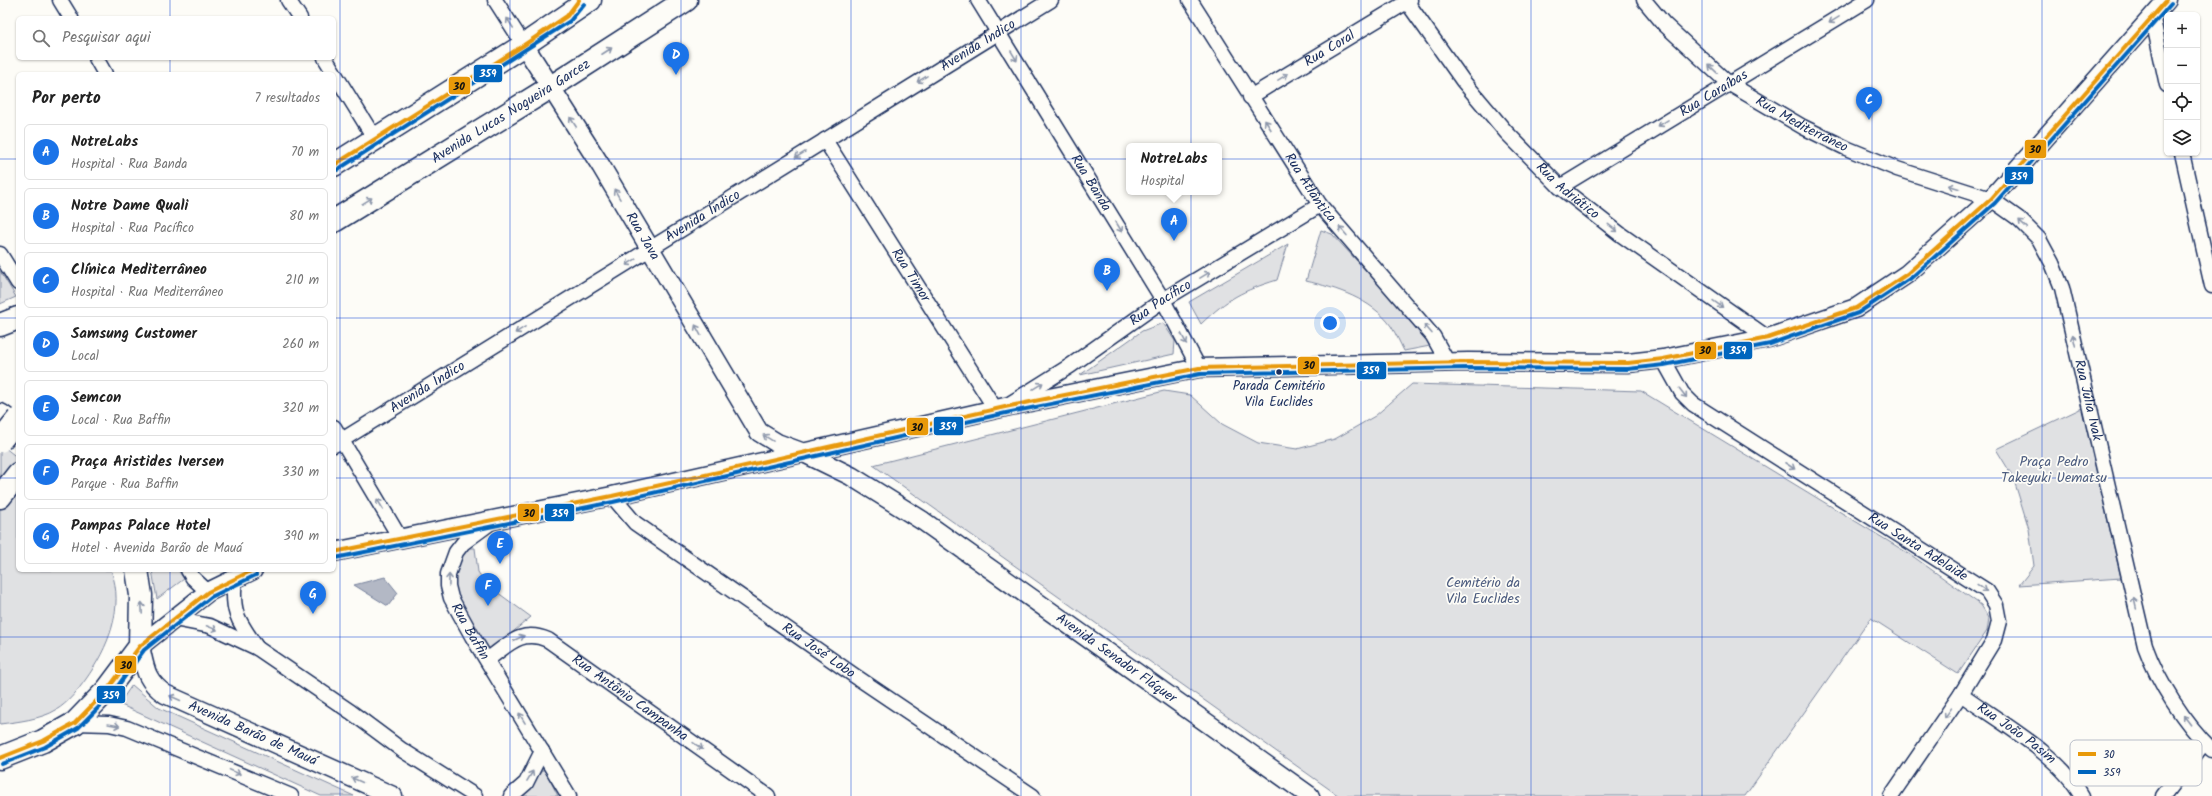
<!DOCTYPE html>
<html lang="pt">
<head>
<meta charset="utf-8">
<style>
	:root { --surface:#fff; --page:#f2f2f2; --text:#222; --muted:#767676; --line:#e0e0e0; --accent:#1a73e8 }
	body { margin:0; font-family:Kalam,sans-serif; background:var(--page); color:var(--text) }
	.controls { position:absolute; right:12px; top:12px; display:grid; overflow:hidden; border-radius:6px; box-shadow:0 1px 3px #0004 }
	.controls button { width:36px; height:36px; display:grid; place-items:center; padding:0; border:0; border-bottom:1px solid var(--line); background:var(--surface); color:var(--text); font:20px sans-serif }
	.you { position:absolute; left:1330px; top:323px; width:14px; height:14px; margin:-10px; border:3px solid #fff; border-radius:50%; background:#1a73e8; box-shadow:0 0 0 6px #1a73e833 }
	.badge { display:grid; place-items:center; width:26px; height:26px; border-radius:50%; background:var(--accent); color:#fff; font-size:13px; font-weight:700 }
	.pin { position:absolute; translate:-50% -33px; filter:drop-shadow(0 1px 2px #0008) }
	.pin::after { content:''; position:absolute; top:21px; width:14px; height:12px; background:inherit; clip-path:polygon(0 0,100% 0,50% 100%) }
	.popup { position:absolute; left:1126px; top:143px; width:96px; height:52px; box-sizing:border-box; display:grid; place-content:center; border-radius:6px; background:var(--surface); filter:drop-shadow(0 1px 3px #0005); font-size:13px; white-space:nowrap; color:var(--muted) }
	.popup b { font-size:15px; color:var(--text) }
	.popup::after { content:''; position:absolute; left:50%; top:100%; margin-left:-8px; border:8px solid transparent; border-top-color:var(--surface) }
	.list { margin:0; padding:0; list-style:none }
	h2 { display:flex; justify-content:space-between; align-items:center; height:52px; margin:0; padding:0 16px; font-size:17px }
	h2 small { font-size:13px; font-weight:400; color:var(--muted) }
	.list li { display:grid; grid-template-columns:26px 1fr auto; gap:12px; align-items:center; box-sizing:border-box; height:56px; margin:0 8px 8px; padding:0 8px; border:1px solid var(--line); border-radius:6px }
	.list b { display:block; font-size:15px; white-space:nowrap }
	.list p { margin:0; font-size:13px; white-space:nowrap; color:var(--muted) }
	.list em { font-size:13px; font-style:normal; color:var(--muted) }
	.icon { flex:none; width:22px; height:22px; fill:none; stroke:currentColor; stroke-width:2; stroke-linecap:round; stroke-linejoin:round }
	.map { position:relative; flex:none; width:2212px; height:796px; overflow:hidden }
	.search { position:absolute; background:var(--surface); box-shadow:0 1px 3px #0004; left:16px; top:16px; width:320px; height:44px; display:flex; align-items:center; gap:10px; box-sizing:border-box; padding:0 14px; border-radius:6px; color:var(--muted); font-size:15px }
	.panel { position:absolute; background:var(--surface); box-shadow:0 1px 3px #0004; left:16px; top:72px; width:320px; height:500px; border-radius:6px }
	.map>svg:first-child { display:block }
	.green { fill:#e0e1e3; stroke:#7e88a0 }
	.water { fill:#b3b8c5; stroke:#76819c }
	.lines { fill:none; stroke-linecap:round; stroke-linejoin:round }
	.minor-casing { stroke:#1b2f5e; stroke-width:17 }
	.tertiary-casing { stroke:#1b2f5e; stroke-width:21 }
	.primary-casing { stroke:#1b2f5e; stroke-width:25 }
	.minor { stroke:#fdfcf7; stroke-width:14 }
	.tertiary { stroke:#fdfcf7; stroke-width:18 }
	.primary { stroke:#fdfcf7; stroke-width:22 }
	.primary-bridge-casing { stroke:#1b2f5e; stroke-width:25; stroke-linecap:butt }
	.primary-bridge { stroke:#fdfcf7; stroke-width:22 }
	.bus-1-casing { stroke:#fdfcf7; stroke-width:7 }
	.bus-2-casing { stroke:#fdfcf7; stroke-width:7 }
	.bus-1 { stroke:#e89909; stroke-width:4 }
	.bus-2 { stroke:#0065bd; stroke-width:4 }
	.oneway { stroke:#8c96aa }
	.grid { fill:none; stroke:#1d4ed8; stroke-width:1; stroke-opacity:0.55 }
	.bus-dot { fill:#1b2f5e; stroke:#fdfcf7; stroke-width:1.5 }
	.labels { text-anchor:middle; dominant-baseline:central; stroke-width:3.5; stroke-linejoin:round; paint-order:stroke }
	.bus-label { font-size:13px; fill:#1b2f5e; stroke:#fdfcf7 }
	.street-label { font-size:14px; fill:#1b2f5e; stroke:#fdfcf7 }
	.park-label { font-size:14px; fill:#4c5c7f; stroke:#fdfcf7 }
	.key { fill:#fdfcf7; stroke:#b9bec9; stroke-width:1 }
	.key-label { font-size:11px; fill:#1b2f5e }
	.line-badge { stroke:#fdfcf7; stroke-width:1.5 }
	.badge-label { font-size:11px; text-anchor:middle; font-weight:bold; fill:#fff }
	.pale-badge-label { font-size:11px; text-anchor:middle; font-weight:bold; fill:#111 }
</style>
</head>
<body>
<div class="map">
<svg width="2212" height="796" viewBox="0 0 2212 796">
	<rect width="100%" height="100%" fill="#fdfcf7"/>
	<filter id="ink" filterUnits="userSpaceOnUse"><feTurbulence type="fractalNoise" baseFrequency=".025" numOctaves="2"/><feDisplacementMap in="SourceGraphic" scale="8" xChannelSelector="R" yChannelSelector="G"/><feConvolveMatrix kernelMatrix="1 2 1 2 8 2 1 2 1" color-interpolation-filters="sRGB"/></filter>
	<g filter="url(#ink)">
		<path class="green" d="M1321,230L1332,234L1420,329L1430,346L1404,351C1400,343 1396,334 1391,326C1372,299 1336,288 1306,281Z
			M1288,244L1277,280C1242,291 1228,298 1201,324L1189,302Z
			M0,271L16,297L0,304Z
			M1163,323L1175,341L1174,354L1080,375L1142,331Z
			M1412,384L1641,391L1911,555L1981,605L1989,618L1987,631L1958,674L1871,618L1745,796H1339L873,465L1164,391L1190,395L1222,424L1258,443L1297,449L1335,439L1375,416Z
			M2082,408L2121,578L2019,585L2034,566L2029,529L2013,477L1996,449Z
			M0,444L18,458V570H111C125,608 108,648 86,679C78,690 68,703 56,710C42,719 16,722 0,724Z
			M466,548H475L478,572L486,584L531,617L486,654C472,628 444,592 457,561C458,556 463,552 466,548Z
			M152,570H178L184,579L157,599Z
			M132,685L159,708L354,796H321L119,704Z
			M544,768L558,796H523Z"/>
		<path class="water" d="M385,577L398,593L388,606L354,585Z"/>
		<g class="lines">
			<g class="minor-casing">
				<g id="minor">
					<path d="M60,0L71,18"/>
					<path d="M288,0L300,18"/>
					<path d="M495,0L524,45"/>
					<path id="s1" d="M978,0L1163,300L1199,368"/>
					<path id="s2" d="M1190,0L1320,205L1433,336L1448,363"/>
					<path id="s3" d="M1644,0L1664,24L1728,83L1803,127L1846,148L1897,169L1991,199L2019,219L2039,239L2052,263L2062,288L2145,646C2158,682 2184,723 2212,750"/>
					<path id="s4" d="M1407,2L1463,81L1506,132L1560,187L1620,234L1768,338"/>
					<path d="M2152,15L2167,85"/>
					<path d="M96,58L105,74"/>
					<path d="M325,58L375,139"/>
					<path id="s5" d="M1250,97L1410,0"/>
					<path id="s6" d="M825,140L996,410"/>
					<path d="M2182,153L2212,286"/>
					<path id="s7" d="M1560,187L1867,0"/>
					<path d="M0,254L18,283"/>
					<path id="s8" d="M1663,359L1682,393L1693,404L1987,591L1996,605L1999,621L1994,640L1961,694L1891,796"/>
					<path id="s9" d="M1011,403L1070,366L1163,300L1320,205"/>
					<path d="M334,427L400,538"/>
					<path id="s10" d="M334,445L1051,0"/>
					<path id="s11" d="M612,496L635,523L855,676L1033,796"/>
					<path id="s12" d="M493,521L463,543L456,552L448,574V586L451,598L472,636L569,796"/>
					<path d="M188,570L193,578L208,592"/>
					<path d="M235,577C231,612 237,619 257,648"/>
					<path d="M174,619L210,626L257,648L351,712L402,750L475,796"/>
					<path id="s13" d="M487,660C508,645 521,628 548,640L768,796"/>
					<path id="s14" d="M1961,694C1999,722 2060,755 2082,796"/>
					<path d="M75,723L109,724L127,728L291,796"/>
					<path d="M511,796L526,783L542,751"/>
					<path d="M2163,796L2204,743"/>
				</g>
			</g>
			<g class="tertiary-casing">
				<g id="tertiary">
					<path id="s15" d="M524,45L601,166L759,432L777,443L804,453L851,476L923,521L1310,796"/>
					<path d="M334,552L612,496L1005,407L1199,368L1468,362L1628,363L1663,359L1768,338L1856,308L1907,274L1991,199L2167,0"/>
					<path id="s16" d="M253,570L208,592L140,646C145,668 145,680 165,694L393,796"/>
				</g>
			</g>
			<g class="primary-casing">
				<g id="primary">
					<path d="M334,165L524,45L590,0"/>
					<path id="s17" d="M334,221L551,87L686,0"/>
					<path d="M0,325L18,318"/>
					<path d="M0,415L18,428"/>
					<path d="M0,497L18,474"/>
					<path d="M0,758L43,741L75,723L107,690L140,646L141,595L137,570"/>
				</g>
			</g>
			<use href="#minor" class="minor"/>
			<use href="#tertiary" class="tertiary"/>
			<use href="#primary" class="primary"/>
			<g class="primary-bridge-casing">
				<path id="primary-bridge" d="M0,441L18,419"/>
			</g>
			<use href="#primary-bridge" class="primary-bridge"/>
			<g class="bus-1-casing">
				<path id="bus-1" d="M334,165L524,45L567,16L579,0
					M334,552L612,496L1005,407L1199,368L1468,362L1628,363L1663,359L1768,338L1856,308L1907,274L1991,199L2167,0
					M0,758L43,741L75,723L107,690L140,646L208,592L253,570"/>
			</g>
			<g class="bus-2-casing">
				<path id="bus-2" d="M337,170L570,21L584,4
					M335,558L613,502L1006,413L1200,374L1468,368L1628,369L1664,365L1770,344L1858,313L1911,278L1995,203L2171,4
					M2,764L45,747L78,728L112,694L144,650L211,597L256,575"/>
			</g>
			<use href="#bus-1" class="bus-1"/>
			<use href="#bus-2" class="bus-2"/>
		</g>
		<defs><path id="oneway-shaft" d="M-6 0H5M1.5-3L5.5 0L1.5 3" fill="none" stroke-width="1.6" stroke-linecap="round" stroke-linejoin="round"/></defs>
		<g class="oneway">
			<use href="#oneway-shaft" transform="translate(1834 20) rotate(149)"/>
			<use href="#oneway-shaft" transform="translate(510 23) rotate(-123)"/>
			<use href="#oneway-shaft" transform="translate(607 51) rotate(-33)"/>
			<use href="#oneway-shaft" transform="translate(1014 56) rotate(59)"/>
			<use href="#oneway-shaft" transform="translate(1713 69) rotate(-137)"/>
			<use href="#oneway-shaft" transform="translate(1283 77) rotate(-31)"/>
			<use href="#oneway-shaft" transform="translate(922 79) rotate(148)"/>
			<use href="#oneway-shaft" transform="translate(573 122) rotate(-123)"/>
			<use href="#oneway-shaft" transform="translate(1663 123) rotate(148)"/>
			<use href="#oneway-shaft" transform="translate(1268 125) rotate(-123)"/>
			<use href="#oneway-shaft" transform="translate(800 155) rotate(148)"/>
			<use href="#oneway-shaft" transform="translate(1954 187) rotate(-162)"/>
			<use href="#oneway-shaft" transform="translate(617 194) rotate(-120)"/>
			<use href="#oneway-shaft" transform="translate(367 201) rotate(-32)"/>
			<use href="#oneway-shaft" transform="translate(2023 224) rotate(-136)"/>
			<use href="#oneway-shaft" transform="translate(1119 227) rotate(59)"/>
			<use href="#oneway-shaft" transform="translate(1613 228) rotate(38)"/>
			<use href="#oneway-shaft" transform="translate(1343 231) rotate(-131)"/>
			<use href="#oneway-shaft" transform="translate(631 262) rotate(148)"/>
			<use href="#oneway-shaft" transform="translate(1205 275) rotate(-31)"/>
			<use href="#oneway-shaft" transform="translate(1718 304) rotate(35)"/>
			<use href="#oneway-shaft" transform="translate(1428 329) rotate(-131)"/>
			<use href="#oneway-shaft" transform="translate(520 330) rotate(148)"/>
			<use href="#oneway-shaft" transform="translate(698 330) rotate(-118)"/>
			<use href="#oneway-shaft" transform="translate(1184 339) rotate(62)"/>
			<use href="#oneway-shaft" transform="translate(2074 340) rotate(-103)"/>
			<use href="#oneway-shaft" transform="translate(1038 386) rotate(-32)"/>
			<use href="#oneway-shaft" transform="translate(1683 393) rotate(52)"/>
			<use href="#oneway-shaft" transform="translate(768 438) rotate(-148)"/>
			<use href="#oneway-shaft" transform="translate(1790 466) rotate(33)"/>
			<use href="#oneway-shaft" transform="translate(380 504) rotate(-121)"/>
			<use href="#oneway-shaft" transform="translate(449 580) rotate(-89)"/>
			<use href="#oneway-shaft" transform="translate(1982 588) rotate(36)"/>
			<use href="#oneway-shaft" transform="translate(2135 603) rotate(-103)"/>
			<use href="#oneway-shaft" transform="translate(142 608) rotate(-92)"/>
			<use href="#oneway-shaft" transform="translate(212 628) rotate(22)"/>
			<use href="#oneway-shaft" transform="translate(519 638) rotate(-24)"/>
			<use href="#oneway-shaft" transform="translate(175 698) rotate(-156)"/>
			<use href="#oneway-shaft" transform="translate(1948 713) rotate(125)"/>
			<use href="#oneway-shaft" transform="translate(522 718) rotate(-121)"/>
			<use href="#oneway-shaft" transform="translate(2187 720) rotate(-127)"/>
			<use href="#oneway-shaft" transform="translate(114 725) rotate(10)"/>
			<use href="#oneway-shaft" transform="translate(698 746) rotate(35)"/>
			<use href="#oneway-shaft" transform="translate(235 772) rotate(23)"/>
			<use href="#oneway-shaft" transform="translate(530 776) rotate(-59)"/>
			<use href="#oneway-shaft" transform="translate(357 780) rotate(-156)"/>
		</g>
	</g>
	<path class="grid" d="M170,0V18M340,0V796M510,0V796M681,0V796M851,0V796M1021,0V796M1191,0V796M1361,0V796M1531,0V796M1702,0V796M1872,0V796M2042,0V796M170,58V74M0,159H18M334,159H2212M0,318H18M334,318H2212M0,478H18M334,478H2212M170,570V796M0,637H2212"/>
	<circle class="bus-dot" cx="1279" cy="372" r="3.5"/>
	<g class="labels">
		<g class="bus-label">
			<text x="1279" y="386">Parada Cemitério<tspan x="1279" dy="16">Vila Euclides</tspan></text>
		</g>
		<g class="street-label">
			<text stroke="none"><textPath href="#s10" startOffset="758">Avenida Índico</textPath></text>
			<text stroke="none"><textPath href="#s5" startOffset="93">Rua Coral</textPath></text>
			<text stroke="none"><textPath href="#s7" startOffset="180">Rua Caraíbas</textPath></text>
			<text stroke="none"><textPath href="#s17" startOffset="208">Avenida Lucas Nogueira Garcez</textPath></text>
			<text stroke="none"><textPath href="#s3" startOffset="203">Rua Mediterrâneo</textPath></text>
			<text stroke="none"><textPath href="#s1" startOffset="215">Rua Banda</textPath></text>
			<text stroke="none"><textPath href="#s2" startOffset="223">Rua Atlântica</textPath></text>
			<text stroke="none"><textPath href="#s4" startOffset="249">Rua Adriático</textPath></text>
			<text stroke="none"><textPath href="#s10" startOffset="434">Avenida Índico</textPath></text>
			<text stroke="none"><textPath href="#s15" startOffset="225">Rua Java</textPath></text>
			<text stroke="none"><textPath href="#s6" startOffset="160">Rua Timor</textPath></text>
			<text stroke="none"><textPath href="#s9" startOffset="180">Rua Pacífico</textPath></text>
			<text stroke="none"><textPath href="#s10" startOffset="110">Avenida Índico</textPath></text>
			<text stroke="none"><textPath href="#s3" startOffset="639">Rua Júlia Ivak</textPath></text>
			<text stroke="none"><textPath href="#s8" startOffset="321">Rua Santa Adelaide</textPath></text>
			<text stroke="none"><textPath href="#s12" startOffset="135">Rua Baffin</textPath></text>
			<text stroke="none"><textPath href="#s11" startOffset="259">Rua José Lobo</textPath></text>
			<text stroke="none"><textPath href="#s15" startOffset="877">Avenida Senador Fláquer</textPath></text>
			<text stroke="none"><textPath href="#s13" startOffset="169">Rua Antônio Campanha</textPath></text>
			<text stroke="none"><textPath href="#s16" startOffset="289">Avenida Barão de Mauá</textPath></text>
			<text stroke="none"><textPath href="#s14" startOffset="68">Rua João Pasim</textPath></text>
		</g>
		<g class="park-label">
			<text x="2054" y="462">Praça Pedro<tspan x="2054" dy="16">Takeyuki Uematsu</tspan></text>
			<text x="1483" y="583">Cemitério da<tspan x="1483" dy="16">Vila Euclides</tspan></text>
		</g>
	</g>
	<rect x="2070" y="740" width="132" height="46" rx="6" class="key"/>
	<rect x="2078" y="752" width="18" height="4" fill="#e89909"/>
	<rect x="2078" y="770" width="18" height="4" fill="#0065bd"/>
	<g class="key-label">
		<text x="2103" y="758">30</text>
		<text x="2103" y="776">359</text>
	</g>
	<g class="line-badge">
		<rect x="473" y="64" width="30" height="19" rx="4" fill="#0065bd"/>
		<rect x="448" y="76" width="23" height="19" rx="4" fill="#e89909"/>
		<rect x="2024" y="139" width="23" height="20" rx="4" fill="#e89909"/>
		<rect x="2004" y="166" width="30" height="19" rx="4" fill="#0065bd"/>
		<rect x="1723" y="341" width="30" height="19" rx="4" fill="#0065bd"/>
		<rect x="1694" y="341" width="23" height="19" rx="4" fill="#e89909"/>
		<rect x="1297" y="356" width="23" height="19" rx="4" fill="#e89909"/>
		<rect x="1356" y="361" width="31" height="19" rx="4" fill="#0065bd"/>
		<rect x="933" y="416" width="31" height="20" rx="4" fill="#0065bd"/>
		<rect x="906" y="417" width="23" height="19" rx="4" fill="#e89909"/>
		<rect x="517" y="503" width="23" height="19" rx="4" fill="#e89909"/>
		<rect x="544" y="503" width="31" height="19" rx="4" fill="#0065bd"/>
		<rect x="114" y="655" width="23" height="19" rx="4" fill="#e89909"/>
		<rect x="96" y="685" width="30" height="19" rx="4" fill="#0065bd"/>
	</g>
	<g class="badge-label">
		<text x="488" y="77">359</text>
		<text x="2019" y="180">359</text>
		<text x="1738" y="354">359</text>
		<text x="1371" y="374">359</text>
		<text x="948" y="430">359</text>
		<text x="560" y="517">359</text>
		<text x="111" y="699">359</text>
	</g>
	<g class="pale-badge-label">
		<text x="459" y="90">30</text>
		<text x="2035" y="153">30</text>
		<text x="1705" y="354">30</text>
		<text x="1309" y="369">30</text>
		<text x="917" y="431">30</text>
		<text x="529" y="517">30</text>
		<text x="126" y="669">30</text>
	</g>
</svg>
<div class="controls">
<button>+</button>
<button>−</button>
<button><svg class="icon" aria-label="locate" viewBox="0 0 24 24"><circle cx="12" cy="12" r="6"/><path d="M12 2v4M12 18v4M2 12h4M18 12h4"/></svg></button>
<button><svg class="icon" aria-label="layers" viewBox="0 0 24 24"><path d="M12 4l9 5-9 5-9-5zM3 14l9 5 9-5"/></svg></button>
</div>
<div class="you"></div>
<div class="pin badge" style="left:1174px;top:241px">A</div>
<div class="popup"><b>NotreLabs</b>Hospital</div>
<div class="pin badge" style="left:1107px;top:291px">B</div>
<div class="pin badge" style="left:1869px;top:120px">C</div>
<div class="pin badge" style="left:676px;top:75px">D</div>
<div class="pin badge" style="left:500px;top:564px">E</div>
<div class="pin badge" style="left:488px;top:606px">F</div>
<div class="pin badge" style="left:313px;top:614px">G</div>
<div class="search"><svg class="icon" aria-label="search" viewBox="0 0 24 24"><circle cx="10" cy="10" r="6"/><path d="M15 15l6 6"/></svg>Pesquisar aqui</div>
<section class="panel">
<h2>Por perto<small>7 resultados</small></h2>
<ul class="list">
<li><span class="badge">A</span><div><b>NotreLabs</b><p>Hospital · Rua Banda</p></div><em>70 m</em></li>
<li><span class="badge">B</span><div><b>Notre Dame Quali</b><p>Hospital · Rua Pacífico</p></div><em>80 m</em></li>
<li><span class="badge">C</span><div><b>Clínica Mediterrâneo</b><p>Hospital · Rua Mediterrâneo</p></div><em>210 m</em></li>
<li><span class="badge">D</span><div><b>Samsung Customer</b><p>Local</p></div><em>260 m</em></li>
<li><span class="badge">E</span><div><b>Semcon</b><p>Local · Rua Baffin</p></div><em>320 m</em></li>
<li><span class="badge">F</span><div><b>Praça Aristides Iversen</b><p>Parque · Rua Baffin</p></div><em>330 m</em></li>
<li><span class="badge">G</span><div><b>Pampas Palace Hotel</b><p>Hotel · Avenida Barão de Mauá</p></div><em>390 m</em></li>
</ul>
</section>
</div>
</body>
</html>
